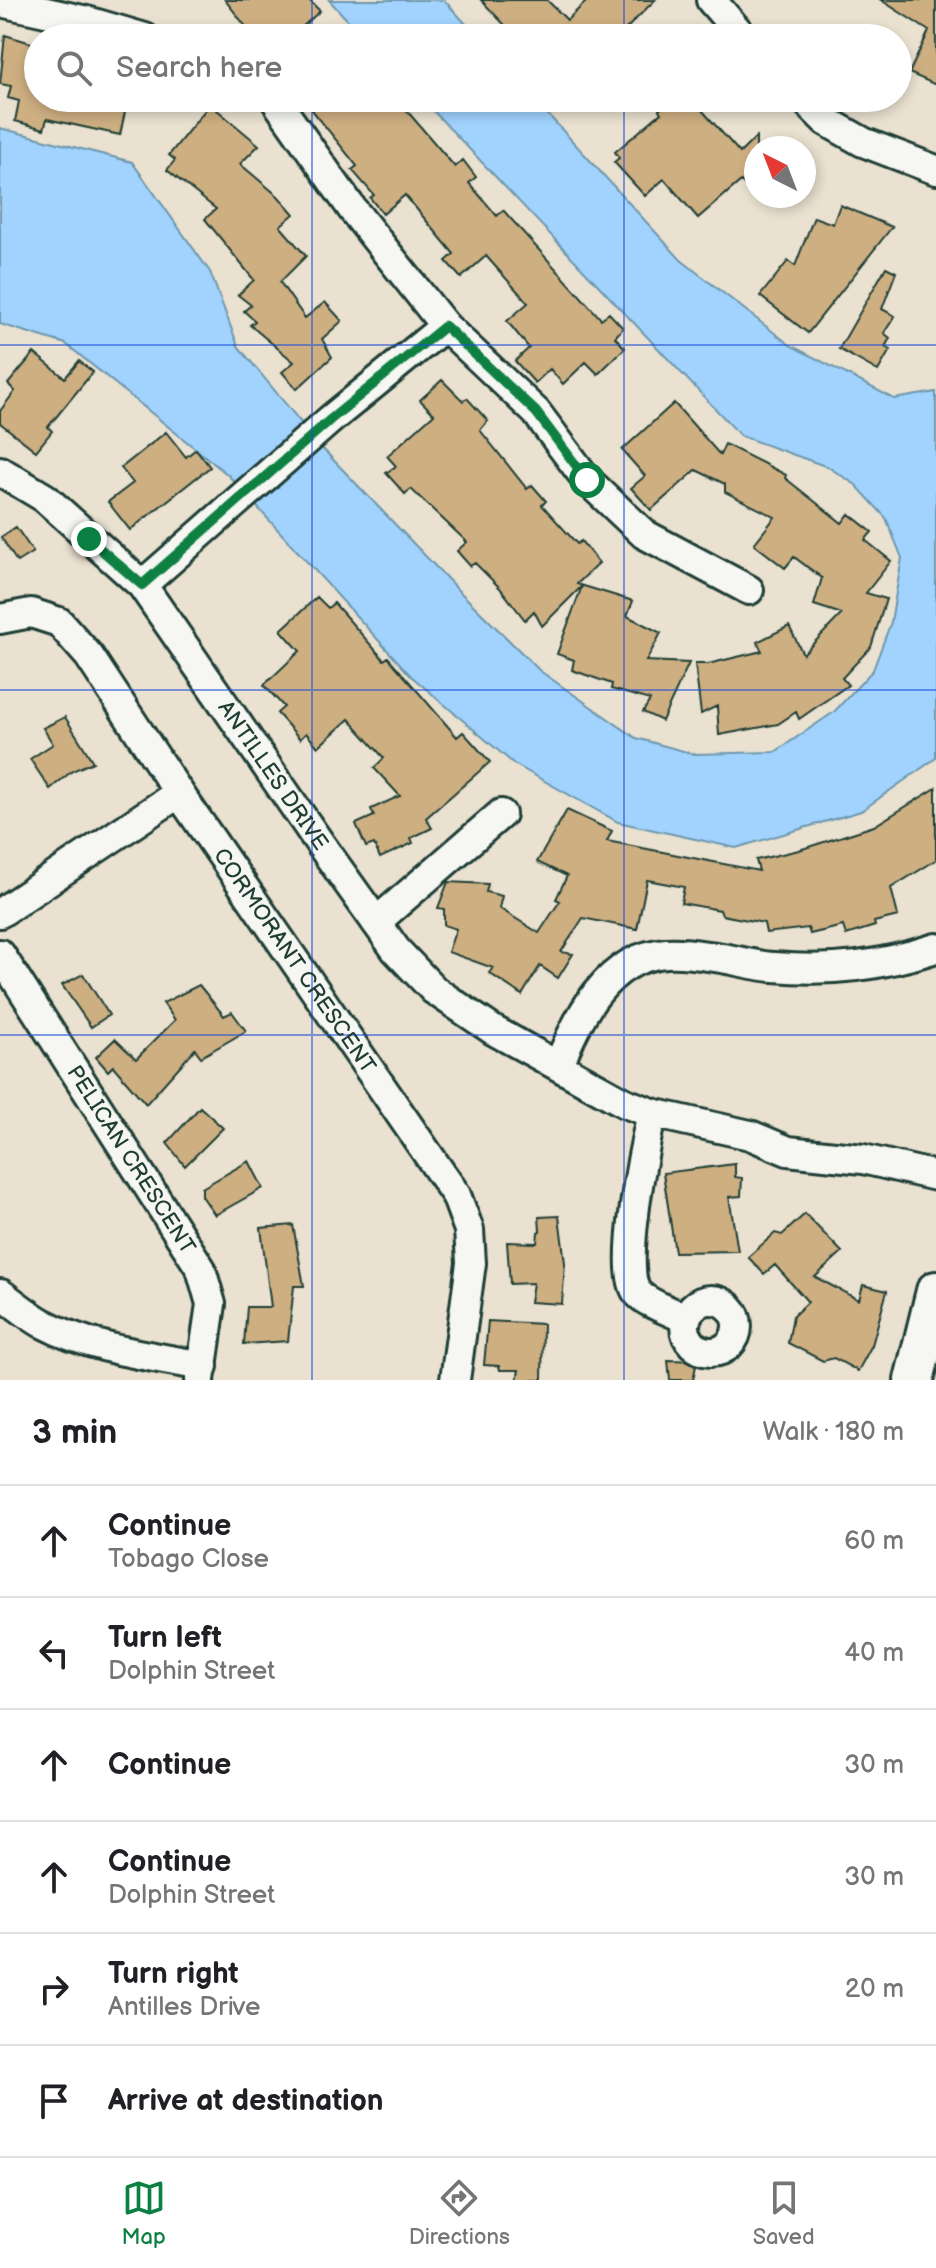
<!DOCTYPE html>
<html lang="en">
<head>
<meta charset="utf-8">
<style>
	:root { --surface:#fff; --page:#f2f2f2; --text:#202124; --muted:#757577; --line:#e0e0e0; --accent:#0b8043 }
	body { margin:0; font-family:"Balsamiq Sans",sans-serif; background:var(--page); color:var(--text) }
	.compass { position:absolute; left:744px; top:136px; width:72px; height:72px; border-radius:50%; background:var(--surface); box-shadow:0 4px 12px #0003; rotate:318deg }
	.stop { position:absolute; width:24px; height:24px; margin:-18px; border:6px solid #0b8043; border-radius:50%; background:#fff }
	.stop.end { background:#0b8043; border-color:#fff; box-shadow:0 2px 8px #0008 }
	.list { margin:0; padding:0; list-style:none }
	h2 { display:flex; justify-content:space-between; align-items:center; height:104px; margin:0; padding:0 32px; font-size:34px }
	h2 small { font-size:26px; font-weight:400; color:var(--muted) }
	.list li { display:grid; grid-template-columns:52px 1fr auto; gap:24px; align-items:center; box-sizing:border-box; height:112px; padding:0 32px; border-top:2px solid var(--line) }
	.list b { display:block; font-size:30px; white-space:nowrap }
	.list p { margin:0; font-size:26px; white-space:nowrap; color:var(--muted) }
	.list em { font-size:26px; font-style:normal; color:var(--muted) }
	.icon { flex:none; width:44px; height:44px; fill:none; stroke:currentColor; stroke-width:2; stroke-linecap:round; stroke-linejoin:round }
	.map { position:relative; flex:none; width:936px; height:1380px; overflow:hidden }
	.search { position:absolute; background:var(--surface); box-shadow:0 4px 12px #0003; left:24px; right:24px; top:24px; height:88px; display:flex; align-items:center; gap:20px; box-sizing:border-box; padding:0 28px; border-radius:44px; color:var(--muted); font-size:30px }
	.sheet { height:776px; background:var(--surface) }
	nav { display:flex; justify-content:space-around; align-items:center; box-sizing:border-box; height:112px; border-top:2px solid var(--line); background:var(--surface); font-size:22px; color:var(--muted) }
	nav a { display:grid; justify-items:center; gap:4px }
	nav .on { color:var(--accent) }
	.map>svg:first-child { display:block }
	.water { fill:#a1d3fe; stroke:#6d97ad; stroke-width:2 }
	.building { fill:#ceaf82; stroke:#1f3d34; stroke-width:2 }
	.lines { fill:none; stroke-linecap:round; stroke-linejoin:round }
	.street-casing { stroke:#1f3d34; stroke-width:34 }
	.secondary-casing { stroke:#1f3d34; stroke-width:44 }
	.street { stroke:#f6f6f2; stroke-width:28 }
	.secondary { stroke:#f6f6f2; stroke-width:38 }
	.route { stroke:#0b8043; stroke-width:10 }
	.grid { fill:none; stroke:#1d4ed8; stroke-width:2; stroke-opacity:0.55 }
	.labels { text-anchor:middle; dominant-baseline:central; stroke-width:8; stroke-linejoin:round; paint-order:stroke }
	.street-label { font-size:22px; fill:#1f3d34; stroke:#f6f6f2 }
</style>
</head>
<body>
<div class="map">
<svg width="936" height="1380" viewBox="0 0 936 1380">
	<rect width="100%" height="100%" fill="#eae1d0"/>
	<filter id="ink" filterUnits="userSpaceOnUse"><feTurbulence type="fractalNoise" baseFrequency=".0125" numOctaves="2"/><feDisplacementMap in="SourceGraphic" scale="16" xChannelSelector="R" yChannelSelector="G"/><feConvolveMatrix kernelMatrix="1 2 1 2 8 2 1 2 1" color-interpolation-filters="sRGB"/></filter>
	<g filter="url(#ink)">
		<path class="water" d="M329,0H444L479,38H364Z
			M421,98H533L681,260L790,345L894,399L936,392V758L861,811L736,848L618,822L514,764L411,676L228,475L66,344L0,324V128L132,162L210,272L238,346L321,447L457,589L540,671L636,738L694,754L775,752L834,712L873,670L891,622L902,558L886,518L856,485L828,467L741,436Z"/>
		<path class="building" d="M225,0H309L320,11L290,38H255Z
			M481,0H547L567,20L588,0H655L617,38H517Z
			M881,0H936V85L909,73L929,31Z
			M5,35L38,45V98H128L120,135L47,119L44,129L15,121L19,101L8,98L11,86L0,84Z
			M326,98H396L455,167L463,160L476,177L469,183L497,216L503,210L601,319L609,313L623,328L615,337L625,348L598,374L586,362L563,384L550,369L535,383L515,361L529,348L507,321L528,303L486,256L461,278L446,261L454,254L405,195L383,214L370,198L374,195L352,170L357,166L312,110Z
			M671,98H712L701,109L740,153L756,137V197L741,181L698,218L664,179L645,196L614,162L619,158L615,152L661,113L659,110Z
			M210,104L259,145L240,164L278,196L294,214L280,226L306,256L280,282L305,318L325,302L342,321L322,339L332,357L297,389L282,372L294,362L250,325L255,321L244,311L251,305L238,295L254,280L205,219L216,209L167,170L175,160L169,155Z
			M840,205L892,227L808,333L760,296L788,261L795,266L814,217L833,224Z
			M886,267L896,272L882,309L895,316L884,333L890,338L885,347L890,350L878,371L839,349Z
			M34,353L65,378L79,361L93,372L48,427L52,431L36,451L0,423V411L15,391L8,384Z
			M442,380L463,401L467,398L488,421L480,430L527,489L532,485L546,501L542,505L577,544L581,541L599,563L577,584L633,601L627,616L661,633L646,661L689,663L662,721L643,712L650,700L611,689L612,684L572,670L574,660L557,654L582,586L542,626L534,611L525,620L500,588L475,563L470,566L457,551L467,542L411,489L405,494L386,473L396,466L387,456L434,414L420,400Z
			M674,403L720,455L725,444L786,475L785,478L842,523L849,514L872,532L865,540L891,561L866,593L886,599L871,647L842,678L848,685L799,719L796,712L778,724L719,735L717,706L701,714L695,664H708L762,651L757,642L789,626L803,654L842,614L814,605L822,578L794,557L785,568L754,544L775,517L725,492V484L696,470L651,510L631,488L645,476L622,450Z
			M166,432L186,457L196,449L210,467L130,530L108,502L133,483L121,468Z
			M16,527L33,552L17,562L1,537Z
			M317,597L328,608L334,603L384,660L388,657L457,737L463,732L490,762L426,818L432,828L411,838L413,843L380,858L374,844L366,847L356,824L374,816L371,809L400,796L374,768L384,758L349,719L318,747L306,733L300,739L277,713L284,707L264,685L300,651L281,630Z
			M65,717L93,762L72,771L50,789L30,759L53,744L43,728Z
			M936,788V860L891,888L898,916L874,922L875,926L846,935L843,926L810,934L808,928L766,933L764,923L722,915L720,910L681,903L684,887L647,880L637,929L583,918L561,952L573,954L558,978L540,966L522,995L489,973L493,968L448,952L456,929L444,925V909L438,908L448,882L488,884L486,892L502,896L499,908L539,933L560,901L556,899L567,876L537,862L567,810L612,831L607,841L759,871L756,860L799,850L874,826Z
			M83,974L109,1015L91,1027L62,985Z
			M199,985L224,1016L232,1012L246,1031L201,1057L195,1049L146,1104L113,1066L108,1071L96,1057L115,1039L136,1059L175,1020L163,1003Z
			M200,1107L223,1128L185,1166L167,1143Z
			M249,1161L263,1188L215,1215L202,1196V1188Z
			M735,1164V1177L742,1178L741,1196L729,1197L738,1251L675,1252L663,1173Z
			M805,1214L842,1252L815,1277L859,1300L863,1285L887,1291L872,1345L858,1371L834,1358L823,1361L788,1343L793,1316L808,1302L775,1265L764,1274L748,1257L775,1233L782,1235Z
			M559,1216L565,1263L562,1304L530,1302L533,1283L510,1284L507,1242L537,1243L538,1232L540,1231L539,1217Z
			M293,1225L304,1286H294L288,1341L244,1344L247,1307H271L261,1228Z
			M488,1321L543,1324L542,1380H517L519,1370H500L499,1366L484,1365Z
			M668,1360L697,1361L693,1380H670Z"/>
		<g class="lines">
			<g class="street-casing">
				<g id="street">
					<path d="M711,0L744,38"/>
					<path d="M0,2L87,21L145,38"/>
					<path d="M274,98L353,210L445,326L536,412L587,480L644,534L749,590"/>
					<path d="M803,98L826,121L863,142L936,170"/>
					<path id="s1" d="M0,471L45,498L142,585L321,845L396,950L434,990L493,1030L625,1103L652,1113L750,1135L788,1151L863,1159L936,1176"/>
					<path d="M142,585L331,419L445,326"/>
					<path id="s2" d="M0,619L31,613L59,622L89,656L179,793L456,1195L469,1230L471,1263L455,1380"/>
					<path d="M0,913L179,793"/>
					<path d="M376,922L501,814"/>
					<path id="s3" d="M0,954L201,1269L211,1304L200,1380"/>
					<path d="M559,1065C577,1018 607,957 666,953C679,952 695,954 708,956C731,958 752,966 774,967C833,972 880,966 936,948"/>
					<path d="M652,1113C645,1143 619,1269 637,1292C646,1304 672,1311 686,1319"/>
					<path d="M1,1294C15,1304 28,1315 42,1323C91,1349 150,1356 203,1366"/>
					<circle cx="711" cy="1326" r="26"/>
				</g>
			</g>
			<g class="secondary-casing">
				<path id="secondary" d="M914,1380L936,1291"/>
			</g>
			<use href="#street" class="street"/>
			<use href="#secondary" class="secondary"/>
		</g>
	</g>
	<g class="lines" filter="url(#ink)">
		<path class="route" d="M89,539L142,585L331,419L445,326L536,412L587,480"/>
	</g>
	<path class="grid" d="M312,0V38M624,0V38M312,98V1380M624,98V1380M0,345H936M0,690H936M0,1035H936"/>
	<g class="labels">
		<g class="street-label">
			<text stroke="none"><textPath href="#s1" startOffset="414">ANTILLES DRIVE</textPath></text>
			<text stroke="none"><textPath href="#s2" startOffset="474">CORMORANT CRESCENT</textPath></text>
			<text stroke="none"><textPath href="#s3" startOffset="244">PELICAN CRESCENT</textPath></text>
		</g>
	</g>
</svg>
<svg class="compass" viewBox="-18 -18 36 36"><path d="M0-13l5 13h-10z" fill="#e53935"/><path d="M0 13l5-13h-10z" fill="#757577"/></svg>
<div class="stop" style="left:587px;top:480px"></div>
<div class="stop end" style="left:89px;top:539px"></div>
<div class="search"><svg class="icon" aria-label="search" viewBox="0 0 24 24"><circle cx="10" cy="10" r="6"/><path d="M15 15l6 6"/></svg>Search here</div>
</div>
<section class="sheet">
<h2>3 min<small>Walk · 180 m</small></h2>
<ul class="list">
<li><svg class="icon" aria-label="ahead" viewBox="0 0 24 24"><path d="M12 20V5M6 11l6-6 6 6"/></svg><div><b>Continue</b><p>Tobago Close</p></div><em>60 m</em></li>
<li><svg class="icon" aria-label="left" viewBox="0 0 24 24"><path d="M17 20v-9H6M10 6l-5 5 5 5"/></svg><div><b>Turn left</b><p>Dolphin Street</p></div><em>40 m</em></li>
<li><svg class="icon" aria-label="ahead" viewBox="0 0 24 24"><path d="M12 20V5M6 11l6-6 6 6"/></svg><div><b>Continue</b></div><em>30 m</em></li>
<li><svg class="icon" aria-label="ahead" viewBox="0 0 24 24"><path d="M12 20V5M6 11l6-6 6 6"/></svg><div><b>Continue</b><p>Dolphin Street</p></div><em>30 m</em></li>
<li><svg class="icon" aria-label="right" viewBox="0 0 24 24"><path d="M7 20v-9h11M14 6l5 5-5 5"/></svg><div><b>Turn right</b><p>Antilles Drive</p></div><em>20 m</em></li>
<li><svg class="icon" aria-label="arrive" viewBox="0 0 24 24"><path d="M6 21V4h12l-3 4 3 4H6"/></svg><div><b>Arrive at destination</b></div></li>
</ul>
</section>
<nav>
<a class="on"><svg class="icon" aria-label="map" viewBox="0 0 24 24"><path d="M3 6l6-2 6 2 6-2v14l-6 2-6-2-6 2zM9 4v14M15 6v14"/></svg>Map</a>
<a><svg class="icon" aria-label="directions" viewBox="0 0 24 24"><path d="M12 3l9 9-9 9-9-9zM9 14v-3h6M13 9l2 2-2 2"/></svg>Directions</a>
<a><svg class="icon" aria-label="saved" viewBox="0 0 24 24"><path d="M7 4h10v16l-5-4-5 4z"/></svg>Saved</a>
</nav>
</body>
</html>
